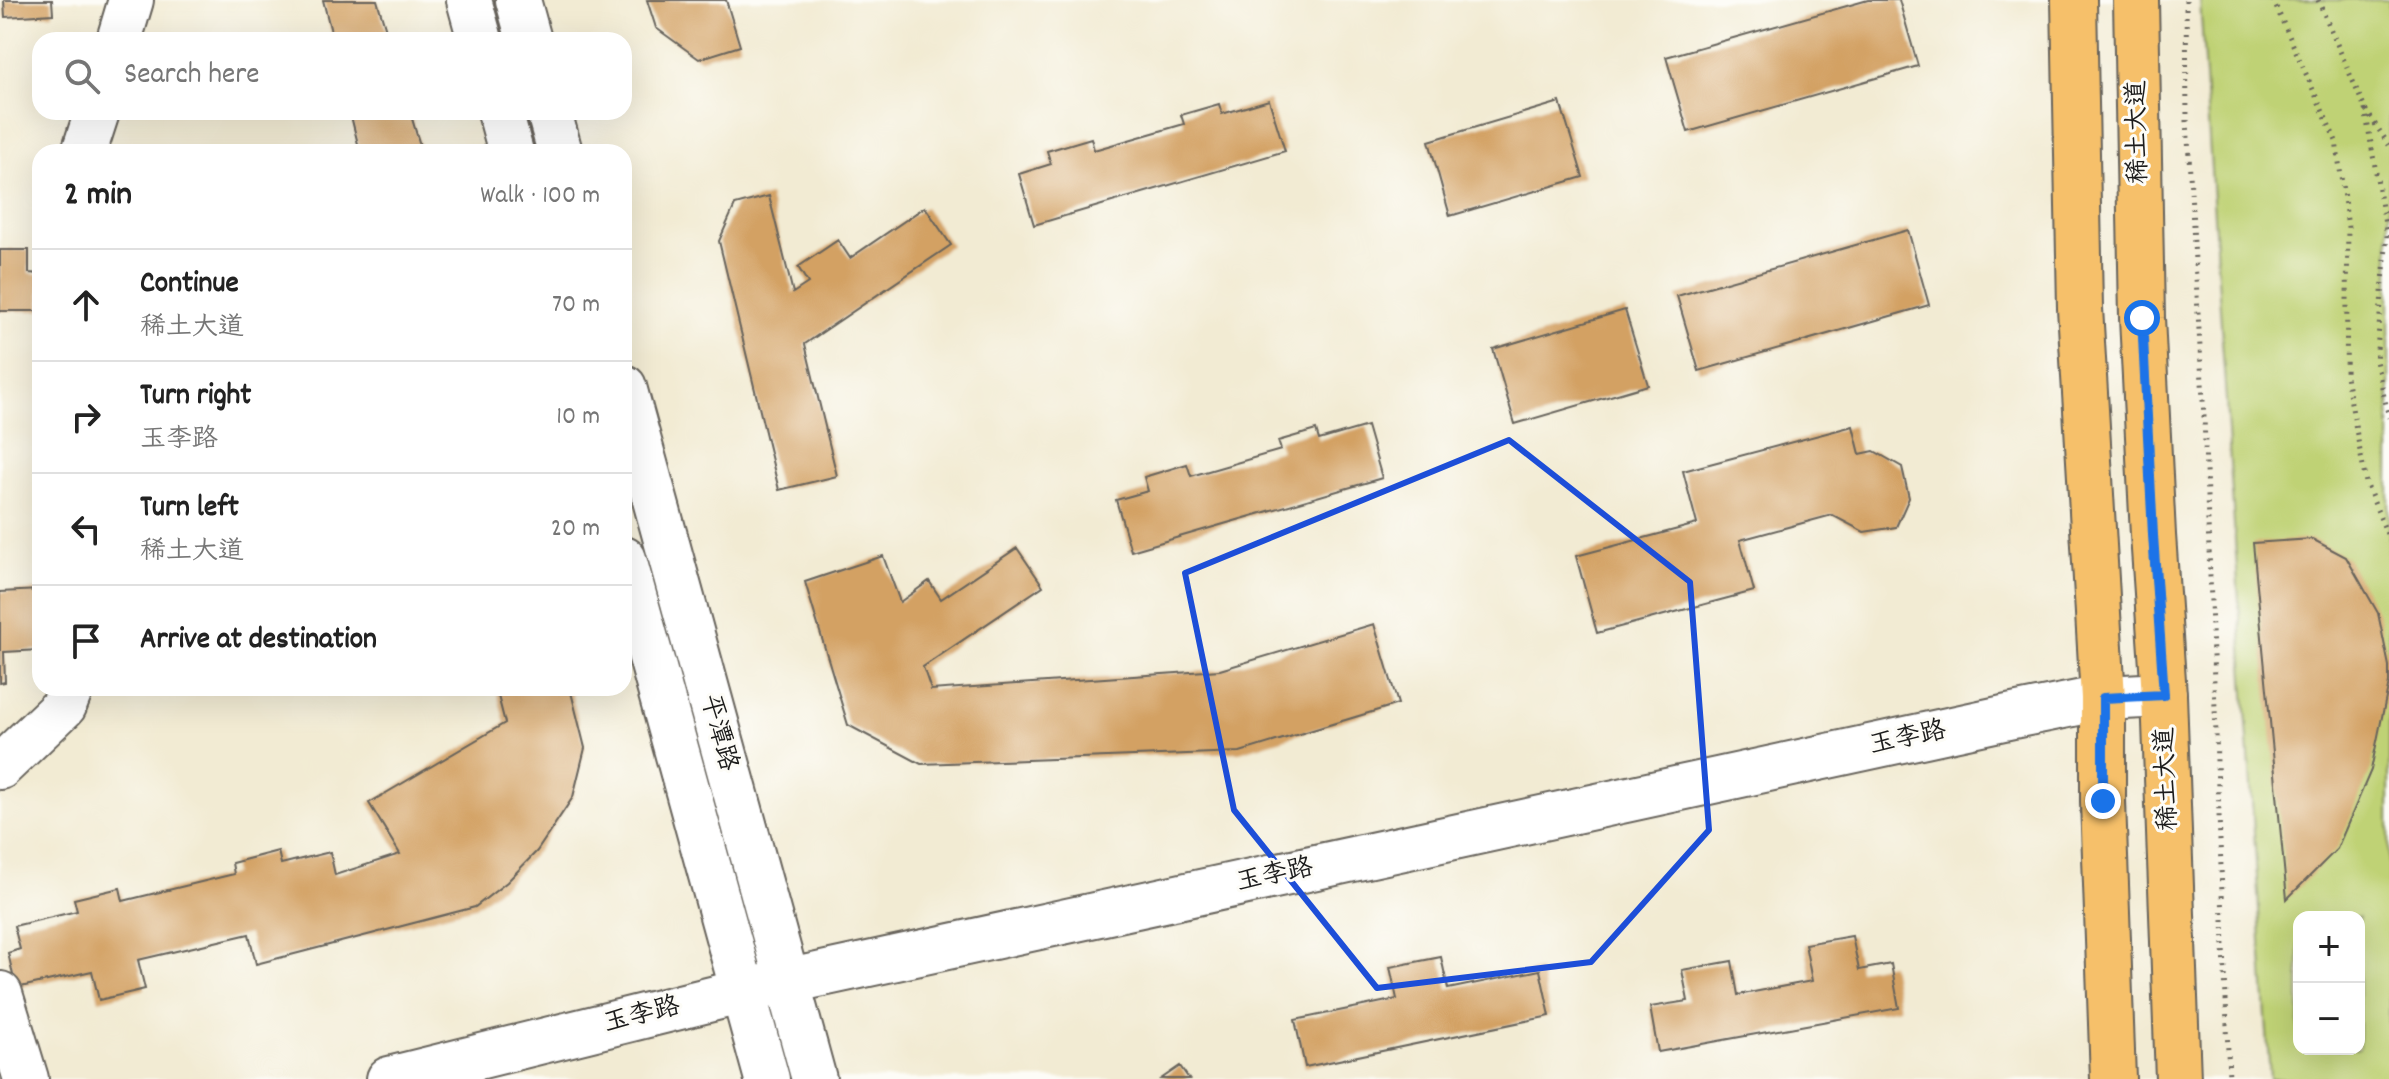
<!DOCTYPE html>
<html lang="en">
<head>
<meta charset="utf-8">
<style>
	:root { --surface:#fff; --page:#f6f6f6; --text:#222; --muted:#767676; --line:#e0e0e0 }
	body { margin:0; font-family:Dekko,"LXGW WenKai TC",sans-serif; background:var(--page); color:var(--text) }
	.controls { position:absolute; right:24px; bottom:24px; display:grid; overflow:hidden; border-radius:16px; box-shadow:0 8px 32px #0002 }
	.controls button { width:72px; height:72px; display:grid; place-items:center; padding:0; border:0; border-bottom:2px solid var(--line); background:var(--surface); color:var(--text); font:40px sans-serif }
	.stop { position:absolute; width:24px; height:24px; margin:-18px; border:6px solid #1a73e8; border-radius:50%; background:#fff }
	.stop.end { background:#1a73e8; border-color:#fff; box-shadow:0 2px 8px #0008 }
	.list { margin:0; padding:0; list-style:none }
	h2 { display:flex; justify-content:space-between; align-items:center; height:104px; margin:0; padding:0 32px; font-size:34px }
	h2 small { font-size:26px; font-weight:400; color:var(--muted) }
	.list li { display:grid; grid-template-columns:52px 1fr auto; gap:24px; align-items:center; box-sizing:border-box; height:112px; padding:0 32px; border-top:2px solid var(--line) }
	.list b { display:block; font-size:30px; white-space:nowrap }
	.list p { margin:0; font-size:26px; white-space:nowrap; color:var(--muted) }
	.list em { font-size:26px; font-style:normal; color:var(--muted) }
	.icon { flex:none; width:44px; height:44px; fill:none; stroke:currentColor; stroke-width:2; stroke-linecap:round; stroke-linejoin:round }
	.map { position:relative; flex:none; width:2389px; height:1079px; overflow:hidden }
	.search { position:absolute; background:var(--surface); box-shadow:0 8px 32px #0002; left:32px; top:32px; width:600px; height:88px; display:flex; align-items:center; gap:20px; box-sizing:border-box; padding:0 28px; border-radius:24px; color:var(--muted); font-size:30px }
	.panel { position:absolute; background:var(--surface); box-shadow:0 8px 32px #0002; left:32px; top:144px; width:600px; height:552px; border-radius:24px }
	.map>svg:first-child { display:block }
	.green { fill:#bfd275; stroke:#6e7748; stroke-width:2; fill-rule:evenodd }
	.building { fill:#d3a164 }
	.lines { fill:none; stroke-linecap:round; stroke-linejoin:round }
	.minor-casing { stroke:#67645c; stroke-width:48 }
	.major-casing { stroke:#67645c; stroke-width:48 }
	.path { stroke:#67645c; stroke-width:5; stroke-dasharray:2 6; stroke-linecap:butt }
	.minor { stroke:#fff; stroke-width:44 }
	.major { stroke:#f6c06b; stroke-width:44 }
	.route { stroke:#1a73e8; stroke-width:10 }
	.marked { fill:none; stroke:#1d4ed8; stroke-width:6; stroke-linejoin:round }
	.labels { text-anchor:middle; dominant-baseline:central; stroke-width:6; stroke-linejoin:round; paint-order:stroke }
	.street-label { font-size:26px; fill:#1c1c1c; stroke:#fdfcf7 }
</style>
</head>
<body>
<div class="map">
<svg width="2389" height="1079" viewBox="0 0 2389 1079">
	<rect width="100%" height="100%" fill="#fdfcf7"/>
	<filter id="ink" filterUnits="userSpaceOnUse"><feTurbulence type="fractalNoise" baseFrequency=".0125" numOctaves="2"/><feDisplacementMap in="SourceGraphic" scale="16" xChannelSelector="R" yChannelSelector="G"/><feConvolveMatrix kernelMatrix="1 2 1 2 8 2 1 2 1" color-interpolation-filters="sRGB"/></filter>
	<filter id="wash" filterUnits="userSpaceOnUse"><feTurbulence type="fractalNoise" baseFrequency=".006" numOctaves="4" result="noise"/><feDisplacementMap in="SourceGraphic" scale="32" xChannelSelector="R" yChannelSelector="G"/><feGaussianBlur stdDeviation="1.8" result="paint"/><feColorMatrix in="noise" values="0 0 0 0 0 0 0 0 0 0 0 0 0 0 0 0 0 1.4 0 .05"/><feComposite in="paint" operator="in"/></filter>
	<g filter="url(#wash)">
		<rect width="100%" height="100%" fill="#f2ebd3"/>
		<path class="green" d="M2200,0H2389V1079H2270ZM2299,917H2359V1049H2299Z"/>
		<g id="blocks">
			<path class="building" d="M4,0H52L53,14L5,17Z
				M323,0H377L389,40H333Z
				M647,0H726L740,46L699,59L656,28Z
				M1868,0H1899L1918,66L1688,132L1666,57Z
				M1269,100L1285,151L1034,225L1019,174L1051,164L1047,151L1091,138L1094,150L1184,124L1181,115L1219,104L1222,114Z
				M1560,102L1583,177L1450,216L1429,141Z
				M350,112H410L422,152H360Z
				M769,196L793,293L808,283L798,267L838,240L850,258L925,207L951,245L805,344L837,476L779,490L719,241L735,205Z
				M1908,230L1929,305L1699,371L1677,296Z
				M0,250H29V273L40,274V311H0Z
				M1625,310L1648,385L1515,424L1493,349Z
				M1367,426L1382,478L1131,551L1116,500L1148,491L1144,477L1187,464L1191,476L1281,450L1278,441L1316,430L1319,440Z
				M1853,426L1860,454L1874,451L1902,467L1909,498L1896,527L1864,532L1832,515L1740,540L1754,591L1597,633L1576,556L1697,524L1683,471Z
				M2312,539L2346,557L2378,613L2389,666V683L2371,770L2337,849L2287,899L2253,543Z
				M1017,548L1043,586L923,667L931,690L1220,670L1374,624L1398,704L1240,752L921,764L848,725L805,582L883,556L900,602L929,581L941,599Z
				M40,590V650L4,652L5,682L0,683V592Z
				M496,688H570L585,748L573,797L537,851L507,882L475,907L256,964L249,934L138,960L145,989L99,1000L92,971L16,988L8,953L20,949L14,926L77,911L74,899L120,888L123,901L234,874L232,863L278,851L281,864L330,852L335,875L400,854L369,803L505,723Z
				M1852,936L1859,970L1891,964L1899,1008L1658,1052L1650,1007L1688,1001L1682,970L1732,961L1738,995L1812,981L1805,944Z
				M1441,957L1448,989L1540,970L1550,1016L1305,1067L1295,1020L1397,999L1390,967Z
				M1180,1066L1189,1079H1161Z"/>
		</g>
	</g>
	<g filter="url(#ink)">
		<use href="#blocks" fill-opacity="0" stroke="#67645c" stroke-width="2"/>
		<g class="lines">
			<g class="minor-casing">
				<path id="minor" d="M469,0L480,40
					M518,0L529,40
					M119,40L131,0
					M500,112L511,152
					M549,112L560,152
					M84,152L97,112
					M624,387L814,1079
					M624,559L767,1079
					M0,767L64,706L71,688
					M0,994L26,1079
					M389,1079L744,991L2008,717L2103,698L2164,695"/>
			</g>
			<g class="major-casing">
				<path id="major" d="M2074,0L2080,308L2103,698V801L2113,1079
					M2136,0L2142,318L2153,535L2164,695L2178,1079"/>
			</g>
			<path class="path" d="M2186,0L2187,121L2204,417L2229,1079
				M2273,0L2336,141L2348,227L2346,376L2366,483L2389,539
				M2318,0L2365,109L2389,145
				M2365,109L2387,236L2376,361L2389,418"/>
			<use href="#minor" class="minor"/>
			<use href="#major" class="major"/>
		</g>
	</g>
	<g class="lines" filter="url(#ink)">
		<path class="route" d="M2103,801V698L2164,695L2153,535L2142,318"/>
	</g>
	<path class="marked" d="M1509,440L1690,582L1709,830L1591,962L1377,988L1234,810L1185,573Z"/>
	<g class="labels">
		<g class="street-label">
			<text transform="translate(2139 132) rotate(-91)">稀土大道</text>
			<text transform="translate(718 733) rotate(75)">平潭路</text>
			<text transform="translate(1908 739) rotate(-12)">玉李路</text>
			<text transform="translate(2168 779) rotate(-92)">稀土大道</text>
			<text transform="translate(1275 876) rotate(-12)">玉李路</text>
			<text transform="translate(642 1016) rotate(-14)">玉李路</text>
		</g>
	</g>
</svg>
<div class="controls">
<button>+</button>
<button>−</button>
</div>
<div class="stop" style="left:2142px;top:318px"></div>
<div class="stop end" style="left:2103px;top:801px"></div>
<div class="search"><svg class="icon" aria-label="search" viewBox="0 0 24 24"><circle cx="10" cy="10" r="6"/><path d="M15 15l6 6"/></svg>Search here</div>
<section class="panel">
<h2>2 min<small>Walk · 100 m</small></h2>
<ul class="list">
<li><svg class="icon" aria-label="ahead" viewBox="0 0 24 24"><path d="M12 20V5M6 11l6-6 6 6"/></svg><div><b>Continue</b><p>稀土大道</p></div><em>70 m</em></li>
<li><svg class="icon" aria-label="right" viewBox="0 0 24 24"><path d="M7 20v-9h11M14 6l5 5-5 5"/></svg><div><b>Turn right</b><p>玉李路</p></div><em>10 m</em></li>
<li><svg class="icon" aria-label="left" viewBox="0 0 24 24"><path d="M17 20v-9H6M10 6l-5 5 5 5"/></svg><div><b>Turn left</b><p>稀土大道</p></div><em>20 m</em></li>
<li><svg class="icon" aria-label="arrive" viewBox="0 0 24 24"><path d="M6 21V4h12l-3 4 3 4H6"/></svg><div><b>Arrive at destination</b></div></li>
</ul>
</section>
</div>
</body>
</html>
